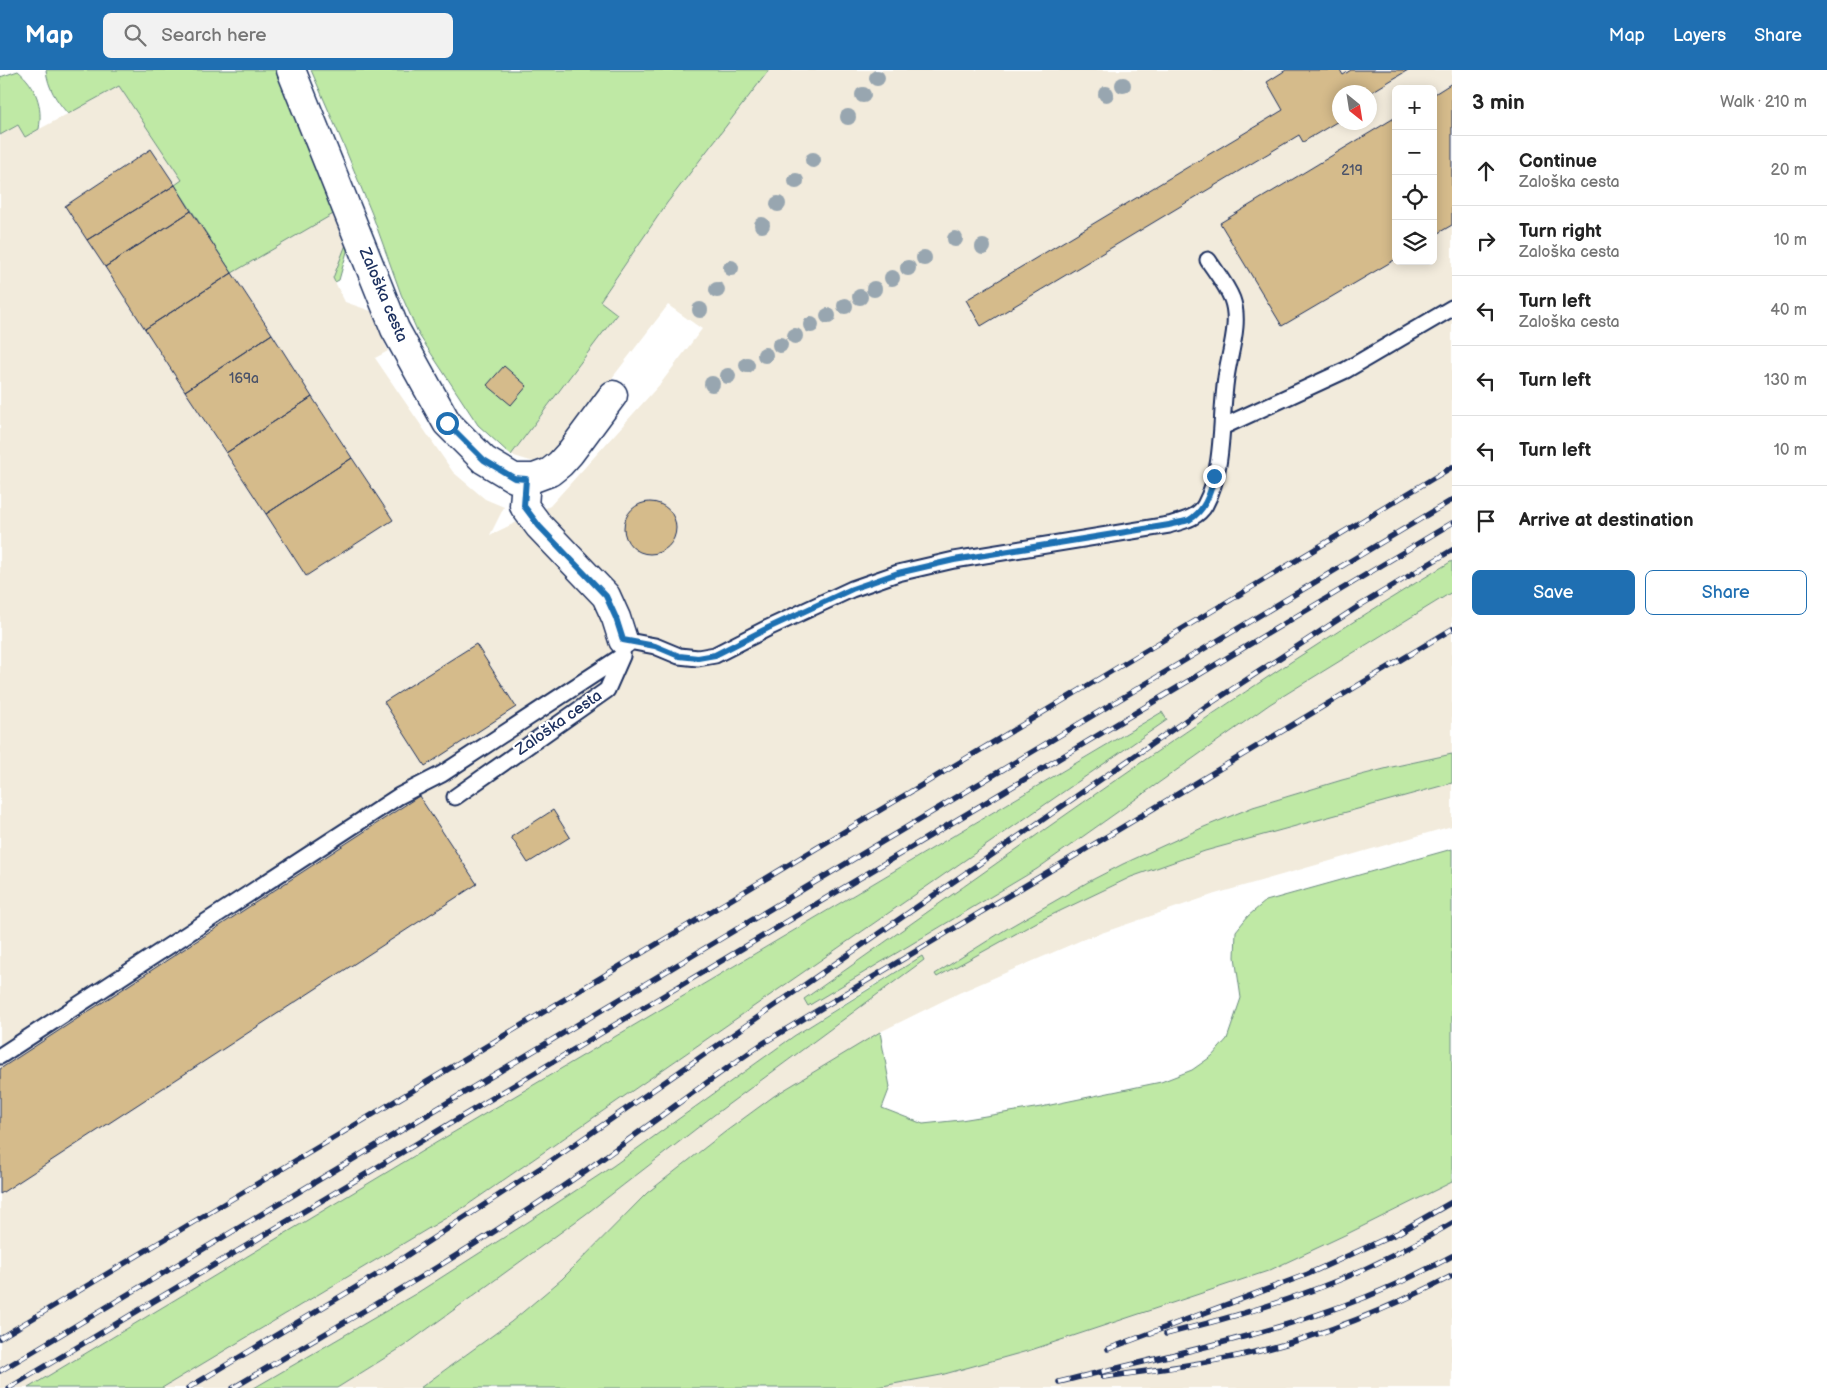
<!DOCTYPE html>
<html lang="en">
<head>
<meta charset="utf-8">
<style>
	:root { --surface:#fff; --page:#f2f2f2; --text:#222; --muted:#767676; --line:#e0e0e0; --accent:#1f6fb2 }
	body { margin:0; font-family:"Balsamiq Sans",sans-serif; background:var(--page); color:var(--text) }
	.controls { position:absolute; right:15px; top:15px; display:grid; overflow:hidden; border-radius:8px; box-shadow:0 2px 12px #0003 }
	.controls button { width:45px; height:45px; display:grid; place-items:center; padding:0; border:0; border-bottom:1px solid var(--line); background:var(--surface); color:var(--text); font:25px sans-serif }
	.compass { position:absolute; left:1332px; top:15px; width:45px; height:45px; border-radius:50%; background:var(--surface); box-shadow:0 2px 12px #0003; rotate:150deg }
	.stop { position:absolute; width:15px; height:15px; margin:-11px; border:4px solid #1f6fb2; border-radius:50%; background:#fff }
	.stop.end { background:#1f6fb2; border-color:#fff; box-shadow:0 1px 5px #0008 }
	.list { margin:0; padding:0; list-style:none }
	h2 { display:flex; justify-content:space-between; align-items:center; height:65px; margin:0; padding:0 20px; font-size:21px }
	h2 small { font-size:16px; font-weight:400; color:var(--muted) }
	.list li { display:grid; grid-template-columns:32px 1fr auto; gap:15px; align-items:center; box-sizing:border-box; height:70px; padding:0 20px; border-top:1px solid var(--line) }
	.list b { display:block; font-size:19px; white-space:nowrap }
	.list p { margin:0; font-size:16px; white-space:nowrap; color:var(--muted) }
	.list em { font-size:16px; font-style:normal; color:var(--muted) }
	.actions { display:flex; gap:10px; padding:15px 20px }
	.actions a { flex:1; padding:11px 0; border:1px solid var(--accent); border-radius:8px; text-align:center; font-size:18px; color:var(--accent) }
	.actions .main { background:var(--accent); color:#fff }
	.icon { flex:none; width:28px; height:28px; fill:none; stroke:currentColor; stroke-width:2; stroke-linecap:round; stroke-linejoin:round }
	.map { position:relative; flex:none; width:1452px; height:1318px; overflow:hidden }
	header { display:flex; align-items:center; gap:30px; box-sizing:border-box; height:70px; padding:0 25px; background:var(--accent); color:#fff }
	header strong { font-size:24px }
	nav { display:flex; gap:28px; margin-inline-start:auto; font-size:18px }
	.search { width:350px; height:45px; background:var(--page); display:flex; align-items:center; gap:12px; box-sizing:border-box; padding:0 18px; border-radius:8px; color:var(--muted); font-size:19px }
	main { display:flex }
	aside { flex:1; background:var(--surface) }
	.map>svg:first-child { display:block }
	.built { fill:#f2ebdc; fill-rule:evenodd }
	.green { fill:#bfe9a5; stroke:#6d8c82 }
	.building { fill:#d5bb8b; stroke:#1b2f5e }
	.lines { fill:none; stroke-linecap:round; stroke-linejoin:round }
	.service-casing { stroke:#1b2f5e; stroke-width:19 }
	.minor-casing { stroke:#1b2f5e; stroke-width:31 }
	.service { stroke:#fff; stroke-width:15 }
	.minor { stroke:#fff; stroke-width:28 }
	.rail-casing { stroke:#1b2f5e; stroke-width:5.5 }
	.rail { stroke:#fff; stroke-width:4; stroke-dasharray:11; stroke-linecap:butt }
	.tree { fill:#98a6b0 }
	.route { stroke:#1f6fb2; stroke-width:6 }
	.labels { text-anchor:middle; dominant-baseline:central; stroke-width:4.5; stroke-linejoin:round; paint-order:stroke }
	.number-label { font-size:14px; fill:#4a5269 }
	.street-label { font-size:16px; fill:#1b2f5e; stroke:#fff }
</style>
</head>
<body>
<header>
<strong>Map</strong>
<div class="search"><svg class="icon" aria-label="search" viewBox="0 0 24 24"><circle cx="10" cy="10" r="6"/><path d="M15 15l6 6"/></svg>Search here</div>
<nav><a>Map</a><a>Layers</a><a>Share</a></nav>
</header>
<main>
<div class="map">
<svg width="1452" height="1318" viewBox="0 0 1452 1318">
	<rect width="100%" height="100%" fill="#fff"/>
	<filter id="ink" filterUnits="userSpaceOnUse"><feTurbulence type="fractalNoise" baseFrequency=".02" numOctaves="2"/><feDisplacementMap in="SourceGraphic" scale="10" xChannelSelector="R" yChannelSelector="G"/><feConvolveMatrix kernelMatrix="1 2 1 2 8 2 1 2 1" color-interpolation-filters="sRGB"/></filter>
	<g filter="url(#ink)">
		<path class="built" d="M769,0H1452V491L1391,528L1216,641L804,929L808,936L1037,799L1270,634L1452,522V684L1392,697L1342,710L1253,737L1204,757L1123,794L1088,812L1008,858L935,904L938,907L983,880L1063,838L1131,807L1205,781L1452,713V756L1215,824L1084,869L961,922L880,962L725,1062L647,1123L562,1209L511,1252L420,1318H337L404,1276L586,1144L714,1045L924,890L922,886L865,920L794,966L613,1096L525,1154L417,1223L254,1318H162L466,1136L1167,650L1161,642L429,1077L28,1318H0V65L18,55L25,67L119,16L183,110L175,115L335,143L347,173L333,208L345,232L371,241L388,281L375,288L453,402L485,429L504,437L490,465L550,436L661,313L702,259L668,235L550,389L540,394L511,385L617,244L600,231L667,133ZM1396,19H1433V191H1396ZM1340,22H1370V52H1340Z
			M1452,1112V1318H872L941,1305L1031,1280L1268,1201L1347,1164Z"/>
		<path class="green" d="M46,0H280L350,171L339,210L335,212L333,208L347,172L335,143L232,203L175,115L182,110L119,16L68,44C56,30 48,18 46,0Z
			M311,0H769L667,133L600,231L617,244L511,385L478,355L419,265L401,224L372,144L344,76Z
			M18,1C36,16 43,36 39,59L25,67L18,55L0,65V7Z
			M1452,491V522L1270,634L1037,799L808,936L804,929C1017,780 1228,625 1452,491Z
			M1162,642L1167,650L466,1136L162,1318H28L429,1077Z
			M1452,684V713L1205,781L1131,807L1037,852L937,907L935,904L1008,858L1088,812L1123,794L1204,757L1253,737L1342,710L1392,697Z
			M1452,779V1112L1347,1164L1268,1201L1031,1280L941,1305L872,1318H420L511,1252L562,1209L647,1123L725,1062L774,1026L880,962L890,1017L882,1038L923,1054L961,1050L1041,1037L1161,1012L1192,1000L1212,986L1227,969L1241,928L1235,887L1236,861L1248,846L1266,831Z
			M922,886L924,890L714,1045L586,1144L404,1276L337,1318H254L417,1223L525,1154L613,1096L794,966Z"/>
		<path class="building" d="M1286,0H1340L1343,5L1351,0H1408L1370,23L1340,22V50L1303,72L1299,65L981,256L966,230L1283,40L1267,12Z
			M1452,13V155L1433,166V25Z
			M1396,47V189L1282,256L1220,153Z
			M151,79L175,115L87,170L65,136Z
			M175,115L191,141L105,197L87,170Z
			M191,141L232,203L145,259L105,197Z
			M232,203L272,264L185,321L145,259Z
			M272,264L312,327L226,383L185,321Z
			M504,296L527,316L511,335L487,315Z
			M312,327L352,388L266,444L226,383Z
			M352,388L393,450L306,506L266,444Z
			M624 458a26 26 0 1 1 52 0a26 26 0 1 1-52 0Z
			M476,574L516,637L425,696L384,632Z
			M419,726L477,814L0,1124V999Z
			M553,740L570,767L528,793L511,767Z"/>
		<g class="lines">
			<g class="service-casing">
				<path id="service" d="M1222,357L1346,300L1452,238
					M455,727L607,620L622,586L623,570L655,576L679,586L698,588L715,585L768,558L852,519L898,503L954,490L1169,455C1182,451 1198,448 1205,435C1225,398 1220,349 1226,308C1229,284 1241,253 1232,229C1227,216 1216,202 1208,190
					M0,986L399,726L442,704L622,586"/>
			</g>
			<g class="minor-casing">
				<path id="minor" d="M291,0L395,259L447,353L484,390L514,408H534L550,402L560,394L570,383L613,325
					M526,409L524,436L539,456L606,526L616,548L623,570"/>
			</g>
			<use href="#service" class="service"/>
			<use href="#minor" class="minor"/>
			<g class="rail-casing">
				<path id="rail" d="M1166,1264C1213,1252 1259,1240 1305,1223C1356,1205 1405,1181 1452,1153
					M0,1268L1452,397
					M1108,1279L1308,1204L1398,1163L1452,1132
					M0,1301L1452,430
					M1103,1307C1150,1301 1196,1295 1242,1285C1316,1269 1386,1240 1452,1206
					M1059,1312C1161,1287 1267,1266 1366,1227C1396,1215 1424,1201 1452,1186
					M9,1318L1452,453
					M188,1318L383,1201L548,1093L1205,637L1359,536L1452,480
					M233,1318C340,1254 450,1193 553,1123C625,1075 693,1020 765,972L1452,559"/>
			</g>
			<use href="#rail" class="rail"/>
		</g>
		<g class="tree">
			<circle cx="877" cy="8" r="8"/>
			<circle cx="1123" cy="15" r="8"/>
			<circle cx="1106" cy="24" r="8"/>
			<circle cx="863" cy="25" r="8"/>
			<circle cx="848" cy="47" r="8"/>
			<circle cx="813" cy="90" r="8"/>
			<circle cx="796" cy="111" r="8"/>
			<circle cx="778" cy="134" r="8"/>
			<circle cx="762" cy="155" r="8"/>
			<circle cx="955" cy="169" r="8"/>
			<circle cx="983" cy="177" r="8"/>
			<circle cx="924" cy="188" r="8"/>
			<circle cx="731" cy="198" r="8"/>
			<circle cx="908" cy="198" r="8"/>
			<circle cx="892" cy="208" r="8"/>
			<circle cx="874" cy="219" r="8"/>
			<circle cx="717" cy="220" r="8"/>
			<circle cx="860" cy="227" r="8"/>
			<circle cx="845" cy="236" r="8"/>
			<circle cx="700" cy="240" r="8"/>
			<circle cx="828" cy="246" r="8"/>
			<circle cx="811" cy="255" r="8"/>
			<circle cx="795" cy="266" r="8"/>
			<circle cx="780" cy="275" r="8"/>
			<circle cx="765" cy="285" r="8"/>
			<circle cx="747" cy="295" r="8"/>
			<circle cx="728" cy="306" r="8"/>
			<circle cx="712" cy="314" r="8"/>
		</g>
	</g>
	<g class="lines" filter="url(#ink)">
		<path class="route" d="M447,353L484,390L514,408L526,409L524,436L539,456L606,526L616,548L623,570L655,576L679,586L698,588L715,585L768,558L852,519L898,503L954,490L1169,455C1175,453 1183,452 1189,450C1205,441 1211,423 1214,406"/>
	</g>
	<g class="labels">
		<g class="number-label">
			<text x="1352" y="100">219</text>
			<text x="244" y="308">169a</text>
		</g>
		<g class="street-label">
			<text transform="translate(383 225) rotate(67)">Zaloška cesta</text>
			<text transform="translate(559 653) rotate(-35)">Zaloška cesta</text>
		</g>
	</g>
</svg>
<div class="controls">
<button>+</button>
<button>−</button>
<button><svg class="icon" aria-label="locate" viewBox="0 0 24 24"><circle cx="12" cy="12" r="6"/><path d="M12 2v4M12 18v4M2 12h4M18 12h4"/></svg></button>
<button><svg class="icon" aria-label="layers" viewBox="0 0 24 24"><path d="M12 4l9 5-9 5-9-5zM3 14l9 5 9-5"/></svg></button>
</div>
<svg class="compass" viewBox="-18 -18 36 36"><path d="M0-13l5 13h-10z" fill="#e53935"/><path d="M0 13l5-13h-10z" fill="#767676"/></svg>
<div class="stop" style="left:447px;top:353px"></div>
<div class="stop end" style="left:1214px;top:406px"></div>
</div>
<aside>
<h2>3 min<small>Walk · 210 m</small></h2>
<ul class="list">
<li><svg class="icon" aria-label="ahead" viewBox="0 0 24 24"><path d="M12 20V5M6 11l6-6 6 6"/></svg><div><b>Continue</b><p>Zaloška cesta</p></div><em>20 m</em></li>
<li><svg class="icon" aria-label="right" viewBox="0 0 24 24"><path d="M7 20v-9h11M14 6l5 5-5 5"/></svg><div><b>Turn right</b><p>Zaloška cesta</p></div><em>10 m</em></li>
<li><svg class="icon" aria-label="left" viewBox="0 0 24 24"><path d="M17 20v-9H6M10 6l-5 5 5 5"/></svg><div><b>Turn left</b><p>Zaloška cesta</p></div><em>40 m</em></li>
<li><svg class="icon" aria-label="left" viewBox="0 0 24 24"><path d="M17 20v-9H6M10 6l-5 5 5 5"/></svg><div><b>Turn left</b></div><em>130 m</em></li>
<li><svg class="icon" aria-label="left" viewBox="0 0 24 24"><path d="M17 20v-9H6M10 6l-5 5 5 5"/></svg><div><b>Turn left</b></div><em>10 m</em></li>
<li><svg class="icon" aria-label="arrive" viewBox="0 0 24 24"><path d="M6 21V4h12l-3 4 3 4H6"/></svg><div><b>Arrive at destination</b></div></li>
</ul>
<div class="actions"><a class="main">Save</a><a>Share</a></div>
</aside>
</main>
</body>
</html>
